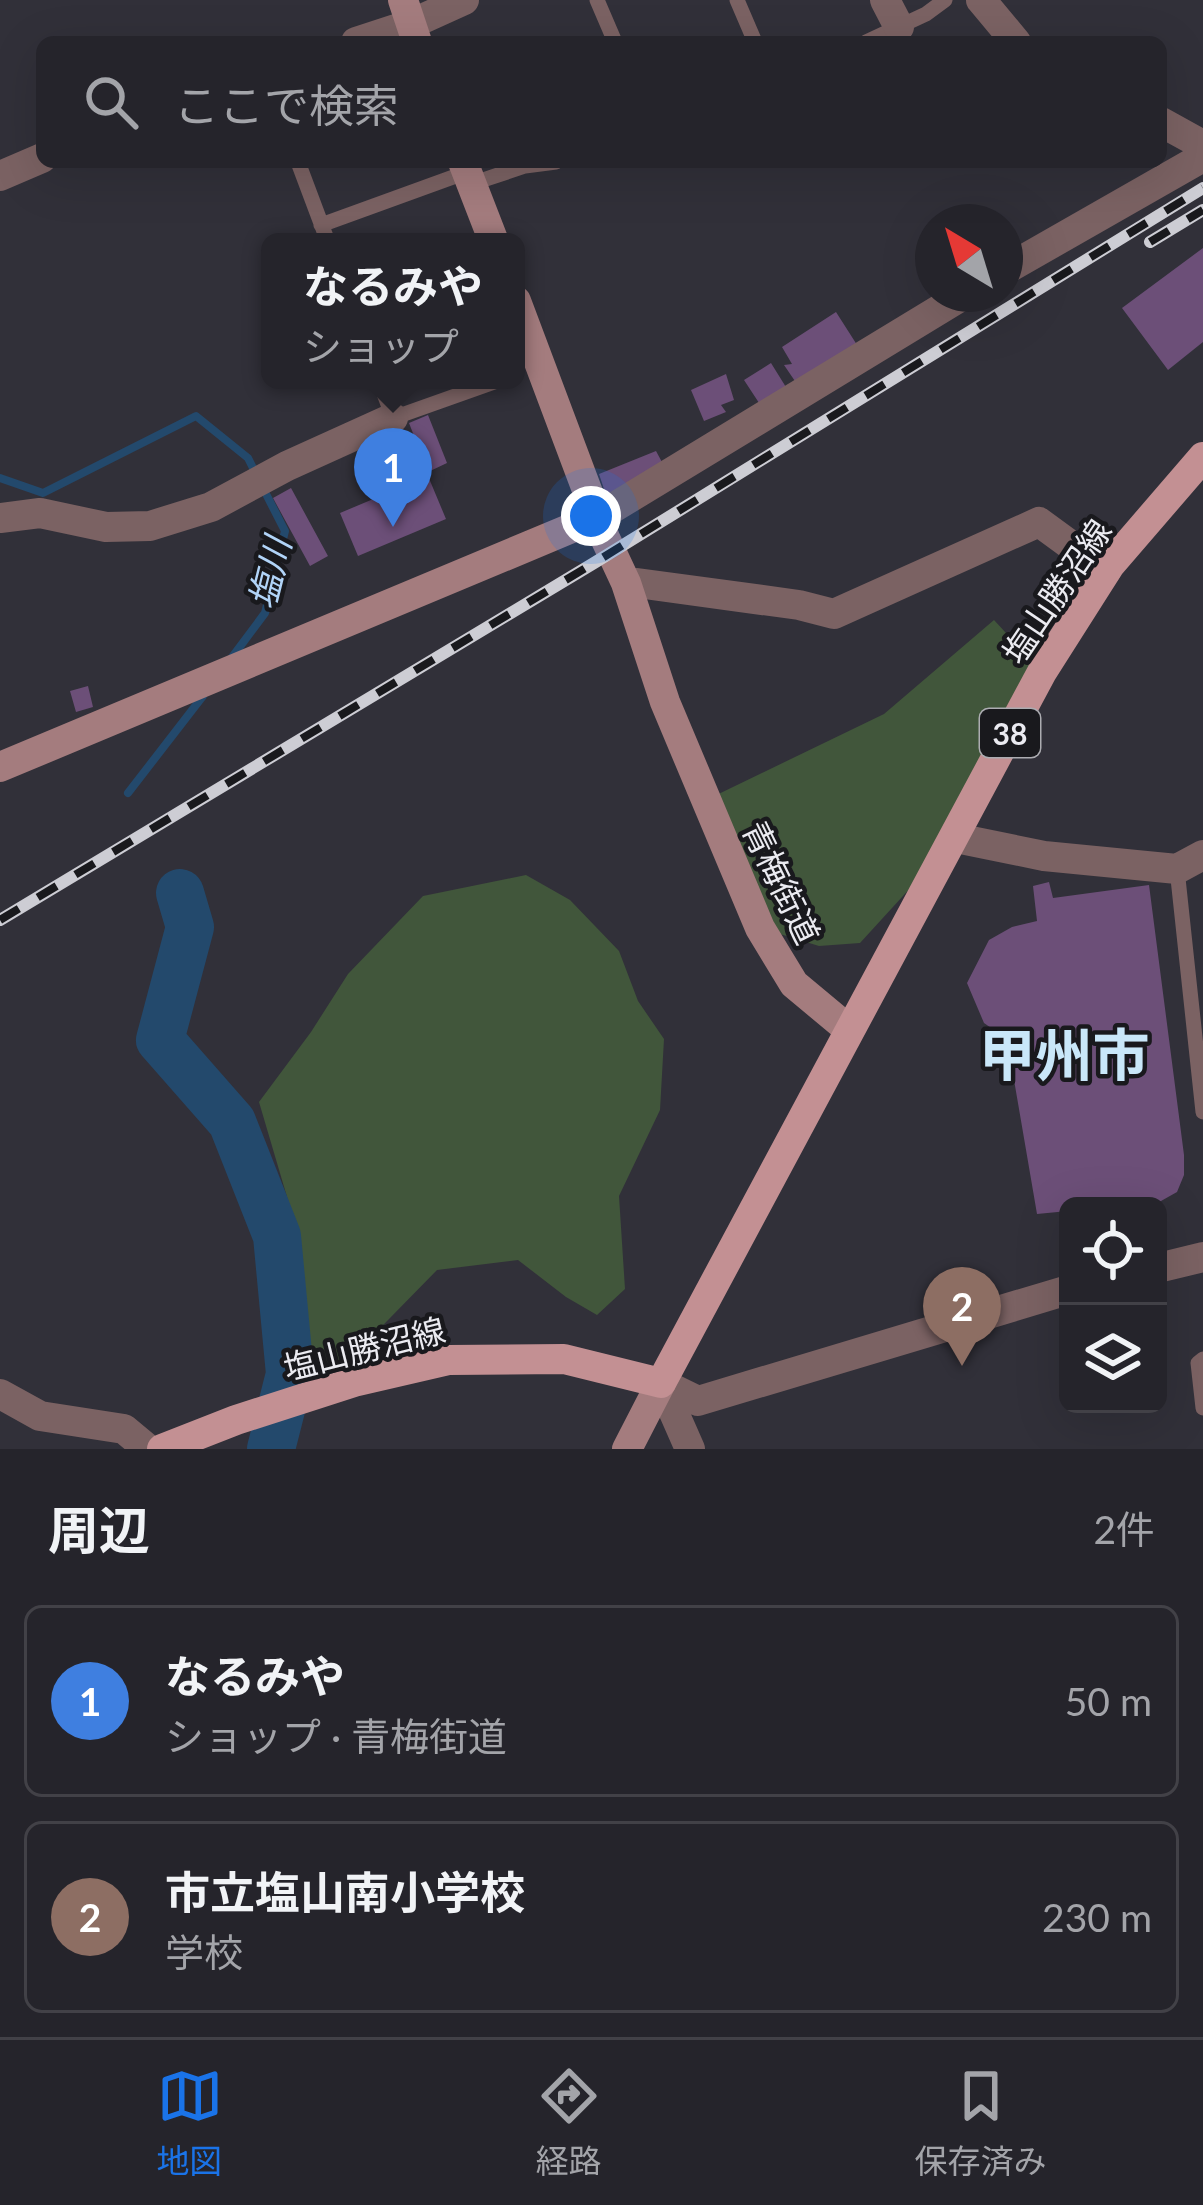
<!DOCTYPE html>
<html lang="ja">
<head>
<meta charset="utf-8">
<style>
	:root { --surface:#25242b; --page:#2d2c33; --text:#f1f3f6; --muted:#a3a4a9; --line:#424147; --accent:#1a73e8 }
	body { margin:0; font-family:Lato,"Noto Sans JP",sans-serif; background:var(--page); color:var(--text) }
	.controls { position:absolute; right:36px; bottom:36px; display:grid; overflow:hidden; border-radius:18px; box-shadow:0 12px 48px #0002 }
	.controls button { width:108px; height:108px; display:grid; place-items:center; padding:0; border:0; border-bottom:3px solid var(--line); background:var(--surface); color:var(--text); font:60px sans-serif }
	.compass { position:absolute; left:915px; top:204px; width:108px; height:108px; border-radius:50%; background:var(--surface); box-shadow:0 12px 48px #0002; rotate:322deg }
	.you { position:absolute; left:591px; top:516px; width:42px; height:42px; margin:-30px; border:9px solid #fff; border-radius:50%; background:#1a73e8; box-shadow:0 0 0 18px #1a73e833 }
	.badge { display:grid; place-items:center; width:78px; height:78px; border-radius:50%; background:var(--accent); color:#fff; font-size:39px; font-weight:700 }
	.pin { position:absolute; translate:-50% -99px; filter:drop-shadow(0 3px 6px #0008) }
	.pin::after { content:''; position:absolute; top:63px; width:42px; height:36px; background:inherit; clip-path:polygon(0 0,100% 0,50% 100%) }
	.popup { position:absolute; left:261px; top:233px; width:264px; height:156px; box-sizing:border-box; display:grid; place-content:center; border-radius:18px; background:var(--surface); filter:drop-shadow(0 3px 9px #0005); font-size:39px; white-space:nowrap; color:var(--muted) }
	.popup b { font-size:45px; color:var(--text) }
	.popup::after { content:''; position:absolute; left:50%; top:100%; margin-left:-24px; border:24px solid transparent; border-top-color:var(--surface) }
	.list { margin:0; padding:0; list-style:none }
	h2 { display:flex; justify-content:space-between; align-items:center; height:156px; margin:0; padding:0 48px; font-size:51px }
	h2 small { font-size:39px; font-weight:400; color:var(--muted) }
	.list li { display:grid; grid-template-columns:78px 1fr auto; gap:36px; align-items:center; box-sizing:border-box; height:192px; margin:0 24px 24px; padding:0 24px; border:3px solid var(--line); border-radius:18px }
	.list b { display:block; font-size:45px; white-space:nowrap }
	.list p { margin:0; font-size:39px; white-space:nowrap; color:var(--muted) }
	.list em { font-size:39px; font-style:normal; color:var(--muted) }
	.icon { flex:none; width:66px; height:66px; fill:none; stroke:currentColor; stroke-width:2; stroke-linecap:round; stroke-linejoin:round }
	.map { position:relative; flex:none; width:1203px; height:1449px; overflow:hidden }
	.search { position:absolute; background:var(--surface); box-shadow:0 12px 48px #0002; left:36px; right:36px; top:36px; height:132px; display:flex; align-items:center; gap:30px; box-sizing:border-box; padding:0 42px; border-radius:18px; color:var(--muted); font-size:45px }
	.sheet { height:588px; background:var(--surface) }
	nav { display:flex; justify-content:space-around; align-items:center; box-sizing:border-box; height:168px; border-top:3px solid var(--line); background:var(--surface); font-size:33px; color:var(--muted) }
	nav a { display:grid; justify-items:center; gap:6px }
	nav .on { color:var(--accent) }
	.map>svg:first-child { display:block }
	.green { fill:#41563b }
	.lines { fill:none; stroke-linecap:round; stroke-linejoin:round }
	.stream { stroke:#23496c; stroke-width:8 }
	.river { stroke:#23496c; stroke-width:48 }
	.building { fill:#6c4f78 }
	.lane { stroke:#7b6263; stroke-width:15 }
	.street { stroke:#7b6263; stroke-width:30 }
	.secondary { stroke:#a47c7e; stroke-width:30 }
	.primary { stroke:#c39093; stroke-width:30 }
	.rail-casing { stroke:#cdcdd4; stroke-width:12 }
	.rail { stroke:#19191d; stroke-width:8; stroke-dasharray:22; stroke-linecap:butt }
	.labels { text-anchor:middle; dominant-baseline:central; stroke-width:9; stroke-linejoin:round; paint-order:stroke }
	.shield { fill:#19191d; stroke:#acacb1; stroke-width:3 }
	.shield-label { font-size:30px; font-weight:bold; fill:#ebebf1 }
	.street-label { font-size:33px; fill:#ebebf1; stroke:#19191d }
	.water-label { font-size:36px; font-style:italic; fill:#b1d4f8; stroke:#19191d }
	.town-label { font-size:57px; font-weight:bold; fill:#c9e7f9; stroke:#19191d }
</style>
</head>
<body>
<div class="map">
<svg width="1203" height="1449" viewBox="0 0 1203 1449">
	<rect width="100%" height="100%" fill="#313039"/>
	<path class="green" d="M994,620L1042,672L956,838L860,943L819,946L760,928L704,801L884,714Z
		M526,875L570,900L619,951L638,1001L664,1039L660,1110L619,1196L625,1289L597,1315L566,1297L518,1260L437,1270L343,1366L315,1364L298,1316L290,1207L259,1102L311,1032L348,974L423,896Z"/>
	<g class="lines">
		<path class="stream" d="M0,478L43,493L196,416L248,458L257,476
			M230,660L265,613L285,531L264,490
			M128,793L203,696"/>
		<path class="river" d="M180,893L190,927L160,1040L232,1122L277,1236L290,1374L271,1449"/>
	</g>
	<path class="building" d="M1203,248V342L1168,370L1122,308Z
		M836,312L859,348L799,387L784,365L792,364L782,347Z
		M771,363L789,392L763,409L744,380Z
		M726,374L734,400L721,405L726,412L704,421L691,390Z
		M428,415L447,463L428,472L409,423Z
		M656,451L663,464L606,495L599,474Z
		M428,476L446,519L358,556L340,513Z
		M291,488L328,556L310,566L273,498Z
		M88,686L93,707L76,712L70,691Z
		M1049,882L1053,898L1149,885L1184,1155V1175L1177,1192L1161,1201L1068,1206V1211L1037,1214L1007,1039L984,1023L967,983L989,940L1012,927L1037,921L1033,886Z"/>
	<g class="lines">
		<path class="lane" d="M597,0L615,42
			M737,0L755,42
			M866,42L926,14L945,0
			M298,162L328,242
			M471,184L525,166L556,162
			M321,225L467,172
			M379,380L393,418L500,380
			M1177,869L1203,1112
			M1203,1359L1198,1363L1203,1408"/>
		<path class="street" d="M885,0L899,27
			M981,0L1016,42
			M356,42L411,24L464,0
			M1161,122L1203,145
			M0,176L42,158
			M1005,270L1203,157
			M598,517L965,294
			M0,518L40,513L106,527L150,526L211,507L287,466L393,418
			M628,587L637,583L799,605L834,614L1039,522L1106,571
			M956,838L1044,856L1177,869L1203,855
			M1158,1268L1203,1257
			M661,1383L698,1401L1068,1290
			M661,1383L690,1449
			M0,1394L40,1416L124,1429L148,1449"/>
		<path class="secondary" d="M403,0L417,42
			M463,162L494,242
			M516,301L605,538L626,583L665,702L760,928L794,984L848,1029
			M0,767L598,517
			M627,1449L661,1383"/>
		<path class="primary" d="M162,1449L236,1420L354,1382L449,1360L564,1359L661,1383L1042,672L1110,565L1203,457"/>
		<g class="rail-casing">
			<path id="rail" d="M1150,242L1203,210
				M0,920L594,563L1203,188"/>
		</g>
		<use href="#rail" class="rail"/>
	</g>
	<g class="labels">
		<rect class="shield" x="980" y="709" width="60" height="48" rx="9"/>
		<g class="shield-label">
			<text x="1010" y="733">38</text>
		</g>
		<g class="street-label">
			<text transform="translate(1056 591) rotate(-56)">塩山勝沼線</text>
			<text transform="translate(782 882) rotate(64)">青梅街道</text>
			<text transform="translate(364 1348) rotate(-14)">塩山勝沼線</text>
		</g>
		<g class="water-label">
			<text transform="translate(269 573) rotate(-76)">塩川</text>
		</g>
		<g class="town-label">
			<text x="1064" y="1054">甲州市</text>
		</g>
	</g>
</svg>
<div class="controls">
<button><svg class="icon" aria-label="locate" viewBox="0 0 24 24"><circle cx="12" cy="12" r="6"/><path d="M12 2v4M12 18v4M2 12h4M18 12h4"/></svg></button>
<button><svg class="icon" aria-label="layers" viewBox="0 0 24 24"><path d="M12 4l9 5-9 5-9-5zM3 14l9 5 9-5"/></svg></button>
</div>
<svg class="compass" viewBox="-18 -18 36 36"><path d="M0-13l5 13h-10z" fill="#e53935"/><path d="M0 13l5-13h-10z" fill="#a3a4a9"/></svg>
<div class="you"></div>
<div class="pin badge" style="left:393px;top:527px;background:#3f7fe0">1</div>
<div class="popup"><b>なるみや</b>ショップ</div>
<div class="pin badge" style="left:962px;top:1366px;background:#8d6e63">2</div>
<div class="search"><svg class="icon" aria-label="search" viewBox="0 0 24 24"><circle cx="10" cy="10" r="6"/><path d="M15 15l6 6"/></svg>ここで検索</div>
</div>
<section class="sheet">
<h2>周辺<small>2件</small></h2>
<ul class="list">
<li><span class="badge" style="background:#3f7fe0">1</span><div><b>なるみや</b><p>ショップ · 青梅街道</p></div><em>50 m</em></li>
<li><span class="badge" style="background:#8d6e63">2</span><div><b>市立塩山南小学校</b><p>学校</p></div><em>230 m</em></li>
</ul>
</section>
<nav>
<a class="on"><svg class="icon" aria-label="map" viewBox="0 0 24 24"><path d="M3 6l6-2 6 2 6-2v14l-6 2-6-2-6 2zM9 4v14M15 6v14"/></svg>地図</a>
<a><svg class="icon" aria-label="directions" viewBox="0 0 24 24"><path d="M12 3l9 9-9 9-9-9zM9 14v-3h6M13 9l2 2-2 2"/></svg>経路</a>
<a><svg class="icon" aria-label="saved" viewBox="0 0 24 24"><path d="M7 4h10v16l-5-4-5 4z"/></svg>保存済み</a>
</nav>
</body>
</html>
